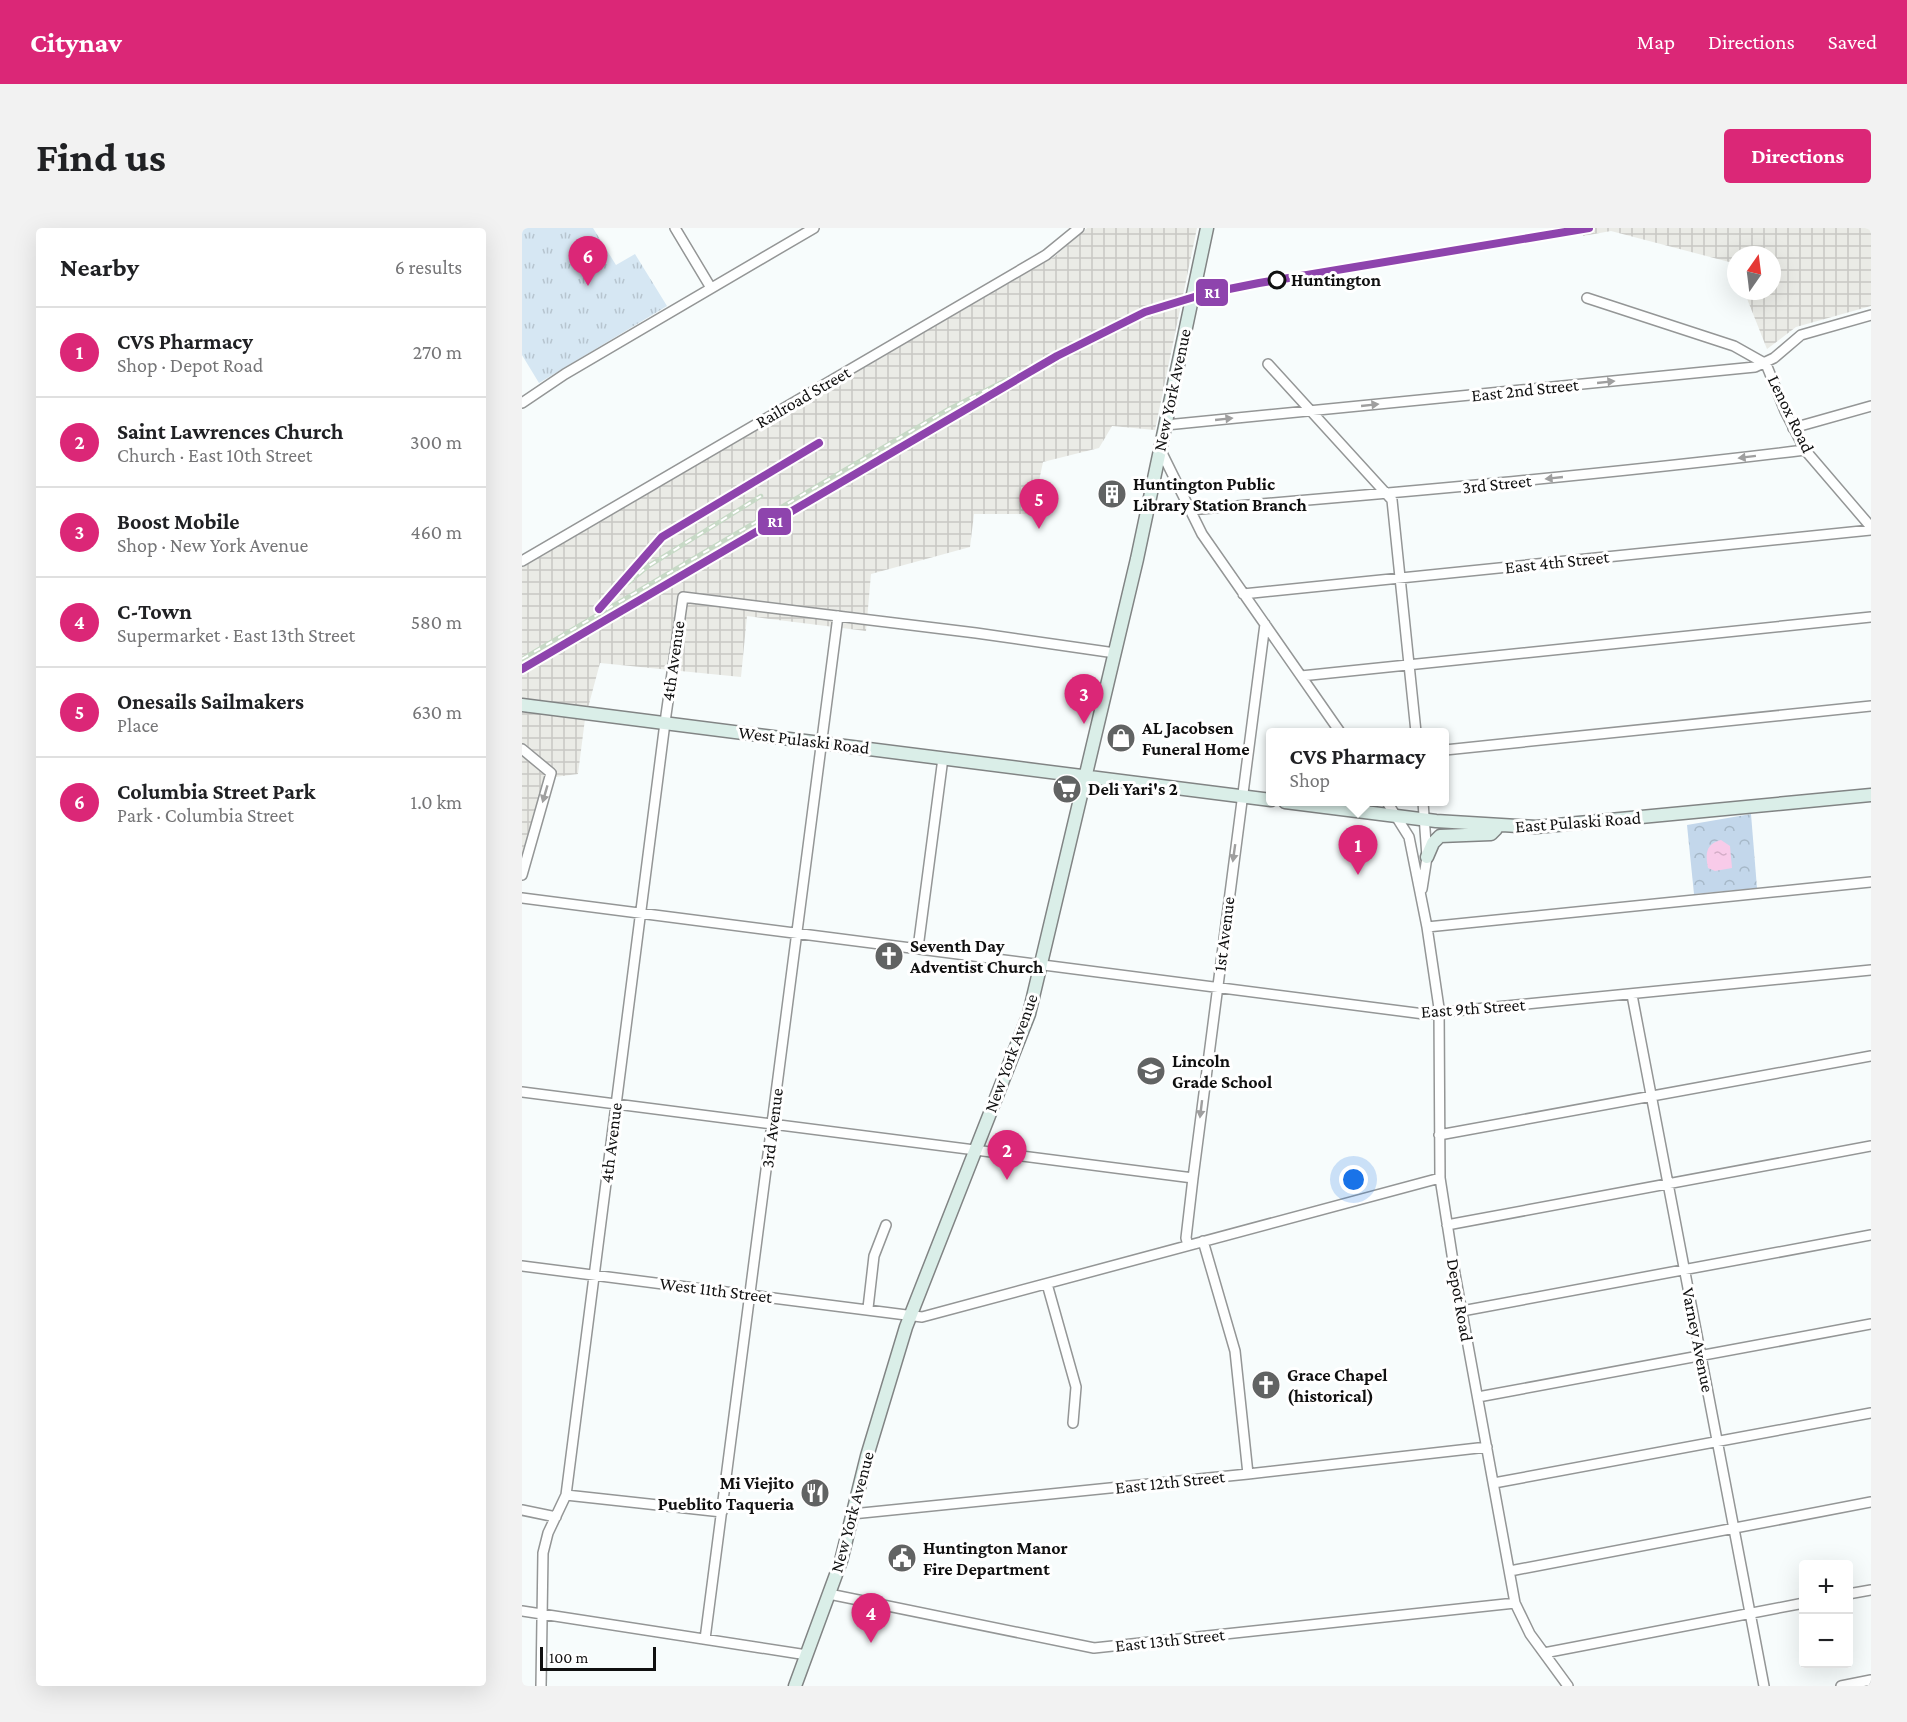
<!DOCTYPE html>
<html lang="en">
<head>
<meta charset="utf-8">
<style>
	:root { --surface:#fff; --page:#f2f2f2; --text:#202124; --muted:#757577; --line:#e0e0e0; --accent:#db2777 }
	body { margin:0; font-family:"Crimson Pro",serif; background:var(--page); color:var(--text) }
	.controls { position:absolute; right:18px; bottom:18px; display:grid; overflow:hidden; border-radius:6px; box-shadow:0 6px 24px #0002 }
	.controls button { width:54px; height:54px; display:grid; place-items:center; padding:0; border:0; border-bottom:2px solid var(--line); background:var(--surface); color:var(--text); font:30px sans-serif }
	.compass { position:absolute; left:1205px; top:18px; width:54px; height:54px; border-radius:50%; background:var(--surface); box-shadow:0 6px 24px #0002; rotate:14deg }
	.scale { position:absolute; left:18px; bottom:15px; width:116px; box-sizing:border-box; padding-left:6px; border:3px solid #101010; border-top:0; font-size:16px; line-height:21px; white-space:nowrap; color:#101010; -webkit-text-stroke:4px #fff; paint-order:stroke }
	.you { position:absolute; left:832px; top:952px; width:21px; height:21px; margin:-15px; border:4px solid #fff; border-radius:50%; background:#1a73e8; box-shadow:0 0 0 9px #1a73e833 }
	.badge { display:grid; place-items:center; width:39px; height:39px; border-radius:50%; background:var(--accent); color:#fff; font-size:20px; font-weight:700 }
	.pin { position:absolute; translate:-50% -50px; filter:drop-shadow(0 2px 3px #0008) }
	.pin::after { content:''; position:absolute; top:32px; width:21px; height:18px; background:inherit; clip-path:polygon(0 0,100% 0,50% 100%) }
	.popup { position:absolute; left:744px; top:500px; width:183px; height:78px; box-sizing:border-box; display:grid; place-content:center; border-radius:6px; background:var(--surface); filter:drop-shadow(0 2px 4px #0005); font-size:20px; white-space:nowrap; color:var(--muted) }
	.popup b { font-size:22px; color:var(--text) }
	.popup::after { content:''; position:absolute; left:50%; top:100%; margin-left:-12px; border:12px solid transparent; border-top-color:var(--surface) }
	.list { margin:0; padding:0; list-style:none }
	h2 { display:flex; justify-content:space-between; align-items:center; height:78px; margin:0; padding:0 24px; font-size:26px }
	h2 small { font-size:20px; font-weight:400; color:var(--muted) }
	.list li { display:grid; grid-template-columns:39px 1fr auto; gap:18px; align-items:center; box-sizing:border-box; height:90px; padding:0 24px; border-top:2px solid var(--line) }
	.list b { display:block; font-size:22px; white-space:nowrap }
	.list p { margin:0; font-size:20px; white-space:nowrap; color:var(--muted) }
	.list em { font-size:20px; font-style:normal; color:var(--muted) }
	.map { position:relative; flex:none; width:1349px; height:1458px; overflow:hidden; border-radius:6px }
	header { display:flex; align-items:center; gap:36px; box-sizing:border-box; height:84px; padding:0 30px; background:var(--accent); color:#fff }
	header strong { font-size:28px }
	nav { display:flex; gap:33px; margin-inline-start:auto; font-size:21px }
	.intro { display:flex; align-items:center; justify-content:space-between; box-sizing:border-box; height:144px; padding:0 36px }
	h1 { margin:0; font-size:42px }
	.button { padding:15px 27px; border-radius:6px; background:var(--accent); color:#fff; font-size:21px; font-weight:700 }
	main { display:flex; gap:36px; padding:0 36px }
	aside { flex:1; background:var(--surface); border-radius:6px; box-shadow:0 6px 24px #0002 }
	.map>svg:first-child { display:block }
	.industrial { fill:url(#industrial-grid) }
	.forest { fill:url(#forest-crowns) }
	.park { fill:url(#park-tufts) }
	.water { fill:url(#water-ripples) }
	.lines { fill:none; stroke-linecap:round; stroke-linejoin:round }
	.minor-casing { stroke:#949696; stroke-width:12 }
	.major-casing { stroke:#818484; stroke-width:15 }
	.minor { stroke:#feffff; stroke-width:9 }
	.major { stroke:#daeee8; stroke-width:12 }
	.rail-casing { stroke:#c7d9c6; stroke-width:4.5 }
	.rail { stroke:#fff; stroke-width:2; stroke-dasharray:7; stroke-linecap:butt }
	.rail-1-casing { stroke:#fff; stroke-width:12 }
	.rail-1 { stroke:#8e44ad; stroke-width:8 }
	.oneway { fill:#9f9f9f }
	.stop-dot { fill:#fff; stroke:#101010; stroke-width:3 }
	.labels { text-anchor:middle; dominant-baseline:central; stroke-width:6; stroke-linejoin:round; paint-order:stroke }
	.stop-label { font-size:18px; font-weight:bold; fill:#101010; stroke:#fff; text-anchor:start }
	.street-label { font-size:18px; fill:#101010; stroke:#fff }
	.poi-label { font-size:18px; font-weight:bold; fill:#101010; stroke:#fff; text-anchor:start }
	.line-badge { stroke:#fff; stroke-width:2 }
	.badge-label { font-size:16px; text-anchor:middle; font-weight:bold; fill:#fff }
</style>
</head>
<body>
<header>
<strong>Citynav</strong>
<nav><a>Map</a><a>Directions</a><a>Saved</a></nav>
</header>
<div class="intro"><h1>Find us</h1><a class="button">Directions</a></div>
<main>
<aside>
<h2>Nearby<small>6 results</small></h2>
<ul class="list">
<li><span class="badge">1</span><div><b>CVS Pharmacy</b><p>Shop · Depot Road</p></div><em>270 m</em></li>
<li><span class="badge">2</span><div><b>Saint Lawrences Church</b><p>Church · East 10th Street</p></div><em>300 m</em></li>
<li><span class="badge">3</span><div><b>Boost Mobile</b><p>Shop · New York Avenue</p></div><em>460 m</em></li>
<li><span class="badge">4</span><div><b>C-Town</b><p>Supermarket · East 13th Street</p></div><em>580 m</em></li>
<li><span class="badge">5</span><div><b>Onesails Sailmakers</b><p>Place</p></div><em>630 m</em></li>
<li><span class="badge">6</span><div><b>Columbia Street Park</b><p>Park · Columbia Street</p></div><em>1.0 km</em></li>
</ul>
</aside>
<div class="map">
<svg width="1349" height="1458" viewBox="0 0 1349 1458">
	<defs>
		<pattern id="industrial-grid" width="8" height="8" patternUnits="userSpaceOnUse" patternTransform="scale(1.5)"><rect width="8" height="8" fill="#eaebe6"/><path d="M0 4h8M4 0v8" fill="none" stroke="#c8c8c4"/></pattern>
		<pattern id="forest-crowns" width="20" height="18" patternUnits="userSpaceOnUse" patternTransform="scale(1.5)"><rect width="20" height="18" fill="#c3d7eb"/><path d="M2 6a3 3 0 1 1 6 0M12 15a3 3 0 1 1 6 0" fill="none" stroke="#a6b8c8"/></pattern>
		<pattern id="park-tufts" width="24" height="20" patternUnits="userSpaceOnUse" patternTransform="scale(1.5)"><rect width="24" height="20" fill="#d6e7f3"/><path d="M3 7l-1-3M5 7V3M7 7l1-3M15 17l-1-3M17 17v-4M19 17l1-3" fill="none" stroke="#b7c5cf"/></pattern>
		<pattern id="water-ripples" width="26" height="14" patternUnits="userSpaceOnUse" patternTransform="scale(1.5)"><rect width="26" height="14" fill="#f8cbe9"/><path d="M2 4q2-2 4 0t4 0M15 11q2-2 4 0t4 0" fill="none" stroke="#d4adc7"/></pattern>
	</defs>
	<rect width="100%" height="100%" fill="#f7fcfc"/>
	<path class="industrial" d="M565,0H675L633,202L590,198L577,220L521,234L510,286H452L448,319L349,346L344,403L225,388L219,449L78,435L63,491L56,546L25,550L0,629V339L532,29Z
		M1060,0H1349V78L1274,99L1245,121L1222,63H1250V27H1214V43L1211,35L1089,3L1061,8Z"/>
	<path class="forest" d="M1229,586L1235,660L1172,666L1165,597Z"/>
	<path class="park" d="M0,0H71L94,37L113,26L145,78L17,155L0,127Z"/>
	<path class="water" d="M1199,612L1208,618L1210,640L1193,643L1186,640C1183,625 1184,616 1199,612Z"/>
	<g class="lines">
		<g class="minor-casing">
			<path id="minor" d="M153,0L189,60
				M1065,70L1212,118L1244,136L1263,183L1283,222L1349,299
				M746,136L870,272L894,504
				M0,175L43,146L292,0
				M644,197L1233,139L1252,130L1279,107L1349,87
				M1271,200L1349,178
				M638,221L680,306L818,504
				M667,282C873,265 1078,247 1283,222
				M0,333L524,27L557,0
				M721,366L1349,302
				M779,448L1349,389
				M0,521L29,545L0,647
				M923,522L1349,478
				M865,574L887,609L905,699L917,780L918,950L933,1046L993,1375L1008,1406L1046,1458
				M900,661L905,629L901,574
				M0,670L902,786L1349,742
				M905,699L1349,654
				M396,720L421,530
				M1110,767L1242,1458
				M0,864L671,950
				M917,907L1349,828
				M925,997L1349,918
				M681,1013L713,1123L726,1246
				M666,1017L664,1010L671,950L743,396
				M0,1038L400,1089L918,950
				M525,1056L554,1159L551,1195
				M346,1080L352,1028L364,997
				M940,1083L1349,1007
				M956,1169L1349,1096
				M972,1255L1349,1185
				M44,1267L200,1284
				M0,1282L34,1289
				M330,1286L726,1246L965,1219
				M988,1343L1349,1274
				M307,1366L572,1420L993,1375
				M1326,1366L1349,1362
				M0,1383L285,1427
				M183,1411L316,388
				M1022,1425L1282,1375
				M19,1458L21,1325L26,1305L44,1267L144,487L161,369L454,405L593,425
				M1319,1458L1349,1452"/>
		</g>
		<g class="major-casing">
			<path id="major" d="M0,477L749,572
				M763,574L914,593L1014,599L1349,567
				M905,629L911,615L918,608L969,606L974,601
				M273,1458L319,1333L345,1228L384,1099L507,786L615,331L685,0"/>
		</g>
		<use href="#minor" class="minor"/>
		<use href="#major" class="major"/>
		<g class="rail-casing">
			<path id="rail" d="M106,355L125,339L239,268
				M77,381L140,309L297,215
				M0,431L425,182L488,150"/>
		</g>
		<use href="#rail" class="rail"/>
		<g class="rail-1-casing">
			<path id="rail-1" d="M77,381L140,309L297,215
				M0,441L535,128L623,84L682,66L737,55L1067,0"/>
		</g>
		<use href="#rail-1" class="rail-1"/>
	</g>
	<defs><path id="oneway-solid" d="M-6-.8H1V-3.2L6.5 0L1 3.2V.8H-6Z" transform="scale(1.5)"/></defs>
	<g class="oneway">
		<use href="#oneway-solid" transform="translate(1084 154) rotate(-6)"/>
		<use href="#oneway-solid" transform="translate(848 177) rotate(-6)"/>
		<use href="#oneway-solid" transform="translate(702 191) rotate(-6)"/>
		<use href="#oneway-solid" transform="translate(1225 229) rotate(173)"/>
		<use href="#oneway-solid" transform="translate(1032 250) rotate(174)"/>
		<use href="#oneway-solid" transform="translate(23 566) rotate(106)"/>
		<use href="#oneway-solid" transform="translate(712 625) rotate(98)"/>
		<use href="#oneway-solid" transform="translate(679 881) rotate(97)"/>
	</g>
	<defs>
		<g id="building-disc" transform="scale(1.5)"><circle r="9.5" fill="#616363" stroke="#fff"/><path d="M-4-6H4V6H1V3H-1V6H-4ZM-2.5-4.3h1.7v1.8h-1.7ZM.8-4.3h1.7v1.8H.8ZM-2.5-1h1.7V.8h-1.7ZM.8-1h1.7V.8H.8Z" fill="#fff"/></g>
		<g id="shop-disc" transform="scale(1.5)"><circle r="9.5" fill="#616363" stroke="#fff"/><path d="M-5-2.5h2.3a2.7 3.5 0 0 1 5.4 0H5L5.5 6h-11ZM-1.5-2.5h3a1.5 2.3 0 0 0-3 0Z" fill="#fff"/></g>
		<g id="supermarket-disc" transform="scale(1.5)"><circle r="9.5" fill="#616363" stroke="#fff"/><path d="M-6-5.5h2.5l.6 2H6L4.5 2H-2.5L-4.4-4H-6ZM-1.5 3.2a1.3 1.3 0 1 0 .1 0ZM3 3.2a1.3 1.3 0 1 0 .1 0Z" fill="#fff"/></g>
		<g id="church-disc" transform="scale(1.5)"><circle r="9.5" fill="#616363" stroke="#fff"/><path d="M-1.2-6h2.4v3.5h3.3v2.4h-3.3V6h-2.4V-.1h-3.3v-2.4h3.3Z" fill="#fff"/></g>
		<g id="school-disc" transform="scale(1.5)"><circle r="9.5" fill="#616363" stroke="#fff"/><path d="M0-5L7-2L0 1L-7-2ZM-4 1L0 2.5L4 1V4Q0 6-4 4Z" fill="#fff"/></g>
		<g id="restaurant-disc" transform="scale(1.5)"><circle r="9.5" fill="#616363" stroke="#fff"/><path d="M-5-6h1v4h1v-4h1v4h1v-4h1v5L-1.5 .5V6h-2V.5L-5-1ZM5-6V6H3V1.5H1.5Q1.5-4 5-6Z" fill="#fff"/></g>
		<g id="civic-disc" transform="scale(1.5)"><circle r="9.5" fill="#616363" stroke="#fff"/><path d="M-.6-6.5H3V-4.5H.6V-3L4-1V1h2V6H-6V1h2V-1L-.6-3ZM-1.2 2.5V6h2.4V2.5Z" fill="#fff"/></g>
	</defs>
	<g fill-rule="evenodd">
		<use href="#building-disc" x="590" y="266"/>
		<use href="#shop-disc" x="599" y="510"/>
		<use href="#supermarket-disc" x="545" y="561"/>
		<use href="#church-disc" x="367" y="728"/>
		<use href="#school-disc" x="629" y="843"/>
		<use href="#church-disc" x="744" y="1157"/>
		<use href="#restaurant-disc" x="293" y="1265"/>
		<use href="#civic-disc" x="380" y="1330"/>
	</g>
	<circle class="stop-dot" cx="755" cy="52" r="8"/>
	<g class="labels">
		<g class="stop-label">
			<text x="769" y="52">Huntington</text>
		</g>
		<g class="street-label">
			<text transform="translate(650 162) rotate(-78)">New York Avenue</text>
			<text transform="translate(1003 162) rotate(-6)">East 2nd Street</text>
			<text transform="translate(281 169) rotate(-30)">Railroad Street</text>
			<text transform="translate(1269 186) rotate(64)">Lenox Road</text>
			<text transform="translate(975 256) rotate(-6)">3rd Street</text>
			<text transform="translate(1035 334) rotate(-6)">East 4th Street</text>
			<text transform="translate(151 433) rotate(-82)">4th Avenue</text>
			<text transform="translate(282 512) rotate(7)">West Pulaski Road</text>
			<text transform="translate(1056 594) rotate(-4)">East Pulaski Road</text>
			<text transform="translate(702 706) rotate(-83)">1st Avenue</text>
			<text transform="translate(951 780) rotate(-4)">East 9th Street</text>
			<text transform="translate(489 825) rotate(-70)">New York Avenue</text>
			<text transform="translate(250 900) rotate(-83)">3rd Avenue</text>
			<text transform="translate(89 915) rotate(-83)">4th Avenue</text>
			<text transform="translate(194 1062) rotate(7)">West 11th Street</text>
			<text transform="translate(938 1072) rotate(80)">Depot Road</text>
			<text transform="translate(1176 1112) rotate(79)">Varney Avenue</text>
			<text transform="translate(648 1254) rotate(-6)">East 12th Street</text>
			<text transform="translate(330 1284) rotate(-75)">New York Avenue</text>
			<text transform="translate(648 1412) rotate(-6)">East 13th Street</text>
		</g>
		<g class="poi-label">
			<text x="611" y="256">Huntington Public<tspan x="611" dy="21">Library Station Branch</tspan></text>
			<text x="620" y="500">AL Jacobsen<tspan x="620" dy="21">Funeral Home</tspan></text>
			<text x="566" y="561">Deli Yari's 2</text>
			<text x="388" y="718">Seventh Day<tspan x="388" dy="21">Adventist Church</tspan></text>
			<text x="650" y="833">Lincoln<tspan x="650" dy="21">Grade School</tspan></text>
			<text x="765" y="1147">Grace Chapel<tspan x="765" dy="21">(historical)</tspan></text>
			<text x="272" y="1255" text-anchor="end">Mi Viejito<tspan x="272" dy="21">Pueblito Taqueria</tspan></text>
			<text x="401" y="1320">Huntington Manor<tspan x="401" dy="21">Fire Department</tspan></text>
		</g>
	</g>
	<g class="line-badge">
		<rect x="673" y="50" width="34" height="29" rx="6" fill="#8e44ad"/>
		<rect x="235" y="279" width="35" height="29" rx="6" fill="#8e44ad"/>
	</g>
	<g class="badge-label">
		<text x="690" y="70">R1</text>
		<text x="253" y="299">R1</text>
	</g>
</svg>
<div class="controls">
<button>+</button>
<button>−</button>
</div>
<svg class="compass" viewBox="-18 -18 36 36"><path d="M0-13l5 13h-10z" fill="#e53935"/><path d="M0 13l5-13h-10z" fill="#757577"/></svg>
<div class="scale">100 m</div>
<div class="you"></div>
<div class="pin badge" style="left:836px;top:647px">1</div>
<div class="popup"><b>CVS Pharmacy</b>Shop</div>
<div class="pin badge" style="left:485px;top:952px">2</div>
<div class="pin badge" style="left:562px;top:496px">3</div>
<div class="pin badge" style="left:349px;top:1415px">4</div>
<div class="pin badge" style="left:517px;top:301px">5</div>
<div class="pin badge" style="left:66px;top:58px">6</div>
</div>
</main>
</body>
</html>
